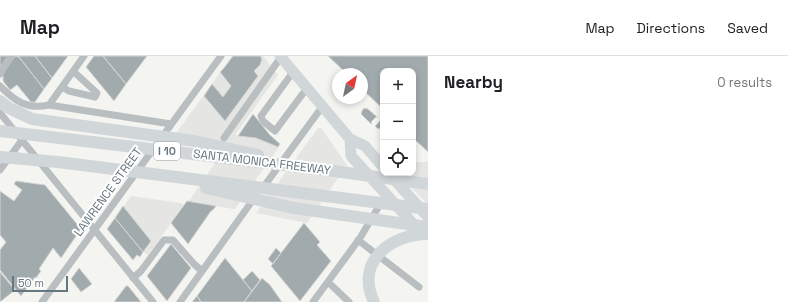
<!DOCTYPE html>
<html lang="en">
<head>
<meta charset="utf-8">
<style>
	:root { --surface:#fff; --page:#f6f6f6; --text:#202124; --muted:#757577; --line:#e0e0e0 }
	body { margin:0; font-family:"Space Grotesk",sans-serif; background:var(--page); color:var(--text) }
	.controls { position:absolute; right:12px; top:12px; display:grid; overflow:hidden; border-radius:8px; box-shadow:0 2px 6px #0003 }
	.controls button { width:36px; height:36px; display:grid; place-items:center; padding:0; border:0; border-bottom:1px solid var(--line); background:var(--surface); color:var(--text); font:20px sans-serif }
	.compass { position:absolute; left:332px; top:12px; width:36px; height:36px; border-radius:50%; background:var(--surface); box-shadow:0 2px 6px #0003; rotate:33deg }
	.scale { position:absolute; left:12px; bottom:10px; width:56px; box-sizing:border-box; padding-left:4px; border:2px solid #66777f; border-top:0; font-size:11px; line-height:14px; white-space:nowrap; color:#66777f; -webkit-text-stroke:3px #fff; paint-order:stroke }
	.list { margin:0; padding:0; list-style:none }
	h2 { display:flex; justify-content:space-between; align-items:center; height:52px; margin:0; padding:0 16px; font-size:17px }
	h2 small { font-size:13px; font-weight:400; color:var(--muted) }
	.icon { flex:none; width:22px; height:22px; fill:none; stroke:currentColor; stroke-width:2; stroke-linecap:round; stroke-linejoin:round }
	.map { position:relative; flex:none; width:428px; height:246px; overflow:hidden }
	header { display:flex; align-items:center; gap:24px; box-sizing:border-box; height:56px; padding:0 20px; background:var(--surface); border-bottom:1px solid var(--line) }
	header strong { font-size:19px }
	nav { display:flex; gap:22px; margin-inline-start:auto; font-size:14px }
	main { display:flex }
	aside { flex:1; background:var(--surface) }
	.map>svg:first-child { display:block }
	.built { fill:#e5e5e4 }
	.building { fill:#a1aaad; stroke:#d5d5d3 }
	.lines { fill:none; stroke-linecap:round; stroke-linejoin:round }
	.minor { stroke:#b9bec0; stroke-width:7 }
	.major { stroke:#d1d6d9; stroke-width:11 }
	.highway { stroke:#d1d6d9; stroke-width:12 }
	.labels { text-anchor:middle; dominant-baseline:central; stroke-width:4; stroke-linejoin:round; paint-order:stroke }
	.shield { fill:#fff; stroke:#94a0a5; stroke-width:1 }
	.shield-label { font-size:11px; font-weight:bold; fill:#66777f }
	.street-label { font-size:12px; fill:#66777f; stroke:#fff }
</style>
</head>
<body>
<header>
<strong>Map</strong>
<nav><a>Map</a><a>Directions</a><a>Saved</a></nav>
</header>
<main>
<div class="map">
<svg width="428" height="246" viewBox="0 0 428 246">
	<rect width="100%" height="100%" fill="#f4f4f1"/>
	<path class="built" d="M232,0H263L278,19L235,79L256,82L279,91L235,153H233L189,145L228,88L174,80Z
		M318,72H321L347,109L307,167L256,157Z
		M413,106H428V149L398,117H413Z
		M131,140L181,147L184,149L148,199L143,196L115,162Z"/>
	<path class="building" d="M0,0H9L0,11Z
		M15,0L19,1L44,33L35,46H31L17,29L10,34L3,25V17Z
		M19,0H35L52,22L44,33L19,1Z
		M35,0H68L52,22Z
		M94,0H103L126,28L114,45L86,11Z
		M103,0H147L126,28Z
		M233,0H260L262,3L260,9L254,15L258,20L225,65L204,40L212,28L223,41L231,30L220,16L224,12Z
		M328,0H428V96L413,82V15H383V53L362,33V18H344L345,16Z
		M364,52L368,53L377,61H376L371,66L372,67L371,68L361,58L362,55Z
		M253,58L270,79L280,88L278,91L256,82L238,80Z
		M380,65L383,68L381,70L382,71L378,73L375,70Z
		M16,125L45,129L81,173L61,202L53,192L39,213L41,215L36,222L35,221L21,240L0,214V194L6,186L0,179V135L14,145L22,134L14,128Z
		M187,145L216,150L213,154L211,155L188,188L171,167Z
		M123,150L151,185L143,196L115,162Z
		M115,162L143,196L140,201L137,199L133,204L107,173Z
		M304,167L320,186L317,189L331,205L300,245L271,210Z
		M171,188L191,212L167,245L147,220Z
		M276,192L281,197L273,208L268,203Z
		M225,202L252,235L244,246H201L197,240Z
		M79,212L92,228L81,236L71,223Z
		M252,215L260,224L252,235L243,224Z
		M0,216L15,234L0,246Z
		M262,222L270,229L282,246H244Z
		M126,230H128L141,246H114Z
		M197,240L201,246H192Z"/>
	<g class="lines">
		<path class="minor" d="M293,16L261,60L263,65L275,75L307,32
			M0,18L11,0
			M0,30C15,45 27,54 49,49L171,68
			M62,31L69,35L95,41L97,37L73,15
			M49,49L84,0
			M0,57L153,246
			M224,82L281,1
			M0,114L22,84
			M262,133L322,51
			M358,184L419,231
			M133,222L141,215L164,184H173L194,208L202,215
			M328,226L349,246
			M42,246L221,0
			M180,246L255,141
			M313,246L360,182L382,145"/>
		<path class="major" d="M280,0L350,83L365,90L383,111
			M350,83L351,100L418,173
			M391,120L428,161"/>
		<path class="highway" d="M0,45L9,52L32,63L194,85L258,99
			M0,75L334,115L428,128
			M0,101L58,106L428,153
			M206,132L294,152L428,171
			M374,246C355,206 390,178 428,178"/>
	</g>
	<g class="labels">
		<rect class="shield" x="154" y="86" width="26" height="18" rx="3"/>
		<g class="shield-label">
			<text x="167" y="95">I 10</text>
		</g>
		<g class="street-label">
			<text transform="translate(262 106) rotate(7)">SANTA MONICA FREEWAY</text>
			<text transform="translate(108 136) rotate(-54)">LAWRENCE STREET</text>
		</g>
	</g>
</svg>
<div class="controls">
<button>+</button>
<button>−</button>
<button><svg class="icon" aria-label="locate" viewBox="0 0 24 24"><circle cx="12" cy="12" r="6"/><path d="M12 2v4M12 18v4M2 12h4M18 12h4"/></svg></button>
</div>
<svg class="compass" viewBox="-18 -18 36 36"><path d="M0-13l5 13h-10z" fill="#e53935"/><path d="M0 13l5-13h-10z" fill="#757577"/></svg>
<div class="scale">50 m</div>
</div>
<aside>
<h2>Nearby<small>0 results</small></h2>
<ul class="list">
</ul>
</aside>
</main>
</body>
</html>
